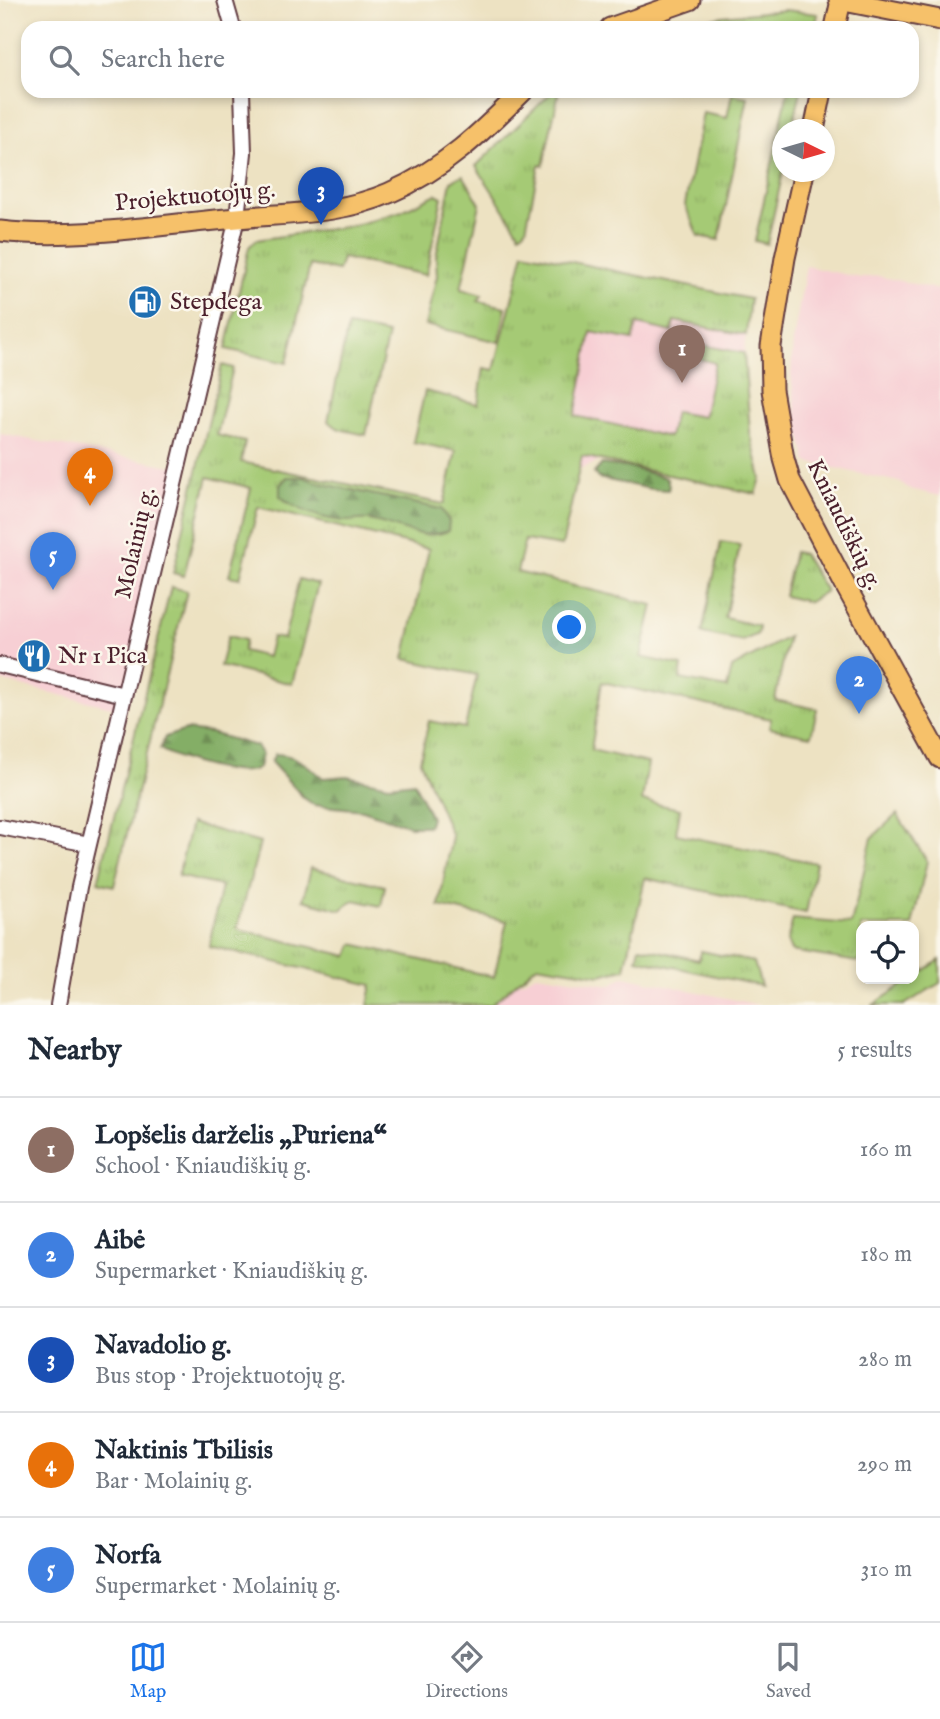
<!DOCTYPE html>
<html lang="en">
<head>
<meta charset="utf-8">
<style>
	:root { --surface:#fff; --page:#f6f6f7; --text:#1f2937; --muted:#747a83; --line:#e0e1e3; --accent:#1a73e8 }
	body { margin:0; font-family:"IM FELL English",serif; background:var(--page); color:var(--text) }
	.controls { position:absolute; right:21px; bottom:21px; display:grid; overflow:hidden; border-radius:14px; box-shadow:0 4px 10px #0003 }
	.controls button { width:63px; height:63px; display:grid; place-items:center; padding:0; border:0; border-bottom:2px solid var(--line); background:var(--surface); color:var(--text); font:35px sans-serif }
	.compass { position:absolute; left:772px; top:119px; width:63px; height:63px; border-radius:50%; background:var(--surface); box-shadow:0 4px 10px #0003; rotate:95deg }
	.you { position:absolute; left:570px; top:628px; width:24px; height:24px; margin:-18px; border:5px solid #fff; border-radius:50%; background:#1a73e8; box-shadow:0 0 0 10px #1a73e833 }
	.badge { display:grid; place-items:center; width:46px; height:46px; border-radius:50%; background:var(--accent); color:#fff; font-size:23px; font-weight:700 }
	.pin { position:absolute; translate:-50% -58px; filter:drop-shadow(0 2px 4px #0008) }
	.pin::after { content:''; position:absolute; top:37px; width:24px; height:21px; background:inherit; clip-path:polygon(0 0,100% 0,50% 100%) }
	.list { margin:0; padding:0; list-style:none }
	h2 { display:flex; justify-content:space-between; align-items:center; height:91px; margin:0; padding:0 28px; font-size:30px }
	h2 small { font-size:23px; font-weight:400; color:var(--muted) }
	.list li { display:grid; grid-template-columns:46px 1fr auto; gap:21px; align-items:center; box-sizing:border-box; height:105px; padding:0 28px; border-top:2px solid var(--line) }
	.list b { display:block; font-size:26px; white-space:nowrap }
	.list p { margin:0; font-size:23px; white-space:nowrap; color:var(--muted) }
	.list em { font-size:23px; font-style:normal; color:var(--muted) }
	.icon { flex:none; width:38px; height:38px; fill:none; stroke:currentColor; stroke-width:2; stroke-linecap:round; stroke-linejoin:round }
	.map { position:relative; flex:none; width:940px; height:1005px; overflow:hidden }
	.search { position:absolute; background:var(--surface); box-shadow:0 4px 10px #0003; left:21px; right:21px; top:21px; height:77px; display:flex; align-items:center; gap:18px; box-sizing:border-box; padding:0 24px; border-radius:21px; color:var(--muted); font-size:26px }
	.sheet { height:616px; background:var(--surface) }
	nav { display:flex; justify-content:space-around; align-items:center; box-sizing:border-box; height:98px; border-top:2px solid var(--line); background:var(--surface); font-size:19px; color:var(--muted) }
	nav a { display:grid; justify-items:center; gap:4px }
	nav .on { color:var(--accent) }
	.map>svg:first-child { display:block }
	.built { fill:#f7cfd4 }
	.grass { fill:url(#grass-tufts); stroke:#787450; stroke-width:2 }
	.forest { fill:url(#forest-firs); stroke:#676648; stroke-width:2 }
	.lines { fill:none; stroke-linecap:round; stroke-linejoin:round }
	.minor-casing { stroke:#623c42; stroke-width:18 }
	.major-casing { stroke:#623c42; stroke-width:23 }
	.minor { stroke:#fff; stroke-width:14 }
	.major { stroke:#f6c16b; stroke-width:19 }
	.labels { text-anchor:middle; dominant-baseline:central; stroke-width:5; stroke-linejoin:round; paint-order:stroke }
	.street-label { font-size:24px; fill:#4a1f2b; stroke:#fbf7ec }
	.poi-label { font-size:24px; fill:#4a1f2b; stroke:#fbf7ec; text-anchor:start }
</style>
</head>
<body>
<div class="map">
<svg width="940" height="1005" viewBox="0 0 940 1005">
	<defs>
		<pattern id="grass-tufts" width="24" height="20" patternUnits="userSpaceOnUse" patternTransform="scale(1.75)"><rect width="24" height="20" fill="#a5ca74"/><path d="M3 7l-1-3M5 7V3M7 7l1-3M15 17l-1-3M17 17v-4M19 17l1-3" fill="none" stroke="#90ad65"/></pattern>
		<pattern id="forest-firs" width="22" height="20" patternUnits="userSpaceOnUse" patternTransform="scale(1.75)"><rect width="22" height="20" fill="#84ae66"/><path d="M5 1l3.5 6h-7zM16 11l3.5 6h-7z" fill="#6e8d54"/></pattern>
	</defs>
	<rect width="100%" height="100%" fill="#fbf7ec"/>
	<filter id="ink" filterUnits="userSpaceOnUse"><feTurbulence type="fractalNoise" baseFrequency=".0143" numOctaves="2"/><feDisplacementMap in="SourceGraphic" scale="14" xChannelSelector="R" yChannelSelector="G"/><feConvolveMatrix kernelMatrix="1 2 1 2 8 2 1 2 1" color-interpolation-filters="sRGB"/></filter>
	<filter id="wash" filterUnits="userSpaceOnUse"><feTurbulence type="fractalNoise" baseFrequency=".00686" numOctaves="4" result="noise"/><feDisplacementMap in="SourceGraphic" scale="28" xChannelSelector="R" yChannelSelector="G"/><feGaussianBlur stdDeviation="1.57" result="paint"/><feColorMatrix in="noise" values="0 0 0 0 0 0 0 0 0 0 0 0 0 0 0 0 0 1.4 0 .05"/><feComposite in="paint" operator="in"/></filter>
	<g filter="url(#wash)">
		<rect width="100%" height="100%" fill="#ede2c2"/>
		<path class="built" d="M806,266L861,278L878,276L940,290V496L910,489L899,482L807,462L797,421L791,375L793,341Z
			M579,298L746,331L744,353L750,432L761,478L756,494L602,460L553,481Z
			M0,434L177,467L120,709L0,681Z
			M536,974L611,985L624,976L759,1005H475Z"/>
		<path class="grass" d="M785,10L818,14L815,28H691L692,22L723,16Z
			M553,91H559L543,166L539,165L526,229L520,234L476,166Z
			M788,91H801L792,129L782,130L783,172L767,244L755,241Z
			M732,94L748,97L719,240L698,236L685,205L703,113L727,118Z
			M463,175L480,204L461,289L482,295L478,301L506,307L499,342L425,325L437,276L436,257L451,181Z
			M436,194L442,197L426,275L342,258L338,271L310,265L287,363L226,349L249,247L256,240L356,225L402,211Z
			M524,252L750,299L746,335L674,321L672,332L637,324L633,340L591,332L575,416L669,437L675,412L703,417L715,363L693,357L696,344L744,353L750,432L761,478L756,494L582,456L562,546L525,540L517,572L653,605L641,657L682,666L680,679L727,688L732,668L788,637L775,700L817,709L811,736L769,728L771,719L602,682L591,750L648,763L642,801L680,809L676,834L816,863L806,913L645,878L625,969L600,975L537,965L491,1005H368L372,985L209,946L221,886L178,876L191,823L260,843L237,929L348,956L353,944L494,977L507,921L439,906L452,836L420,761L429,721L465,728L477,675L404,659L429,549L258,507L240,578L229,576L251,488L208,477L184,576L173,573L222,365L233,368L217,435L245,442L241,462L444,504L456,451L413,442L425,391L478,404L484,368L494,370Z
			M348,326L388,334L366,435L339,429L328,421Z
			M721,542L740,545L725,618L759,626L758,634L742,641L702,633Z
			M794,552L803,554L826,591L809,602L784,596Z
			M299,579L318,584L292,684L220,666L228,636L245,640L243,651L267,657L272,637L284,639Z
			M171,587L187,591L114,886L98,882Z
			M897,814L927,861L912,926H861V959L858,962L791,951L787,941L793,919L851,924L872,838Z
			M311,868L385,886L381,906L354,900L341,910L303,900Z
			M640,947L699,960L701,951L754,962L761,986L637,959Z
			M940,960V983L904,1005H873Z"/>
		<path class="forest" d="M602,464L632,468L667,478L669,486L668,490L651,489L598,478L594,473Z
			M287,477H304L319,483L441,509L449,521L448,531C419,542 396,524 368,520C361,519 353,521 346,521C325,520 295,510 280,496V485Z
			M186,730L211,733L256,746L262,755L259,767C243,780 177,760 160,749L165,737Z
			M275,754C295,754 309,766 323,778L347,776L389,785L414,782L431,818L428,826H410L363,810L314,805L304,798L271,762Z"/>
	</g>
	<g filter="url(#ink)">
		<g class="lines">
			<g class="minor-casing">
				<path id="minor" d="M225,0L233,28
					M0,665L124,695
					M0,827L89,844
					M58,1005L79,887L237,218L244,153L242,91"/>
			</g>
			<g class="major-casing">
				<path id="major" d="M839,0L940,20
					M610,28L690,0
					M835,28L841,0
					M814,130L822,91
					M804,172L785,258L771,346L772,390L784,459L790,480L845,585L940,758
					M0,231C79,240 160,224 238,218C289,213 341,214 389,193C443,170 482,132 523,91"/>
			</g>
			<use href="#minor" class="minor"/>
			<use href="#major" class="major"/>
		</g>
	</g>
	<defs>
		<g id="fuel-disc" transform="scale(1.75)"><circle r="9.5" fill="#1f6fb2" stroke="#fbf7ec"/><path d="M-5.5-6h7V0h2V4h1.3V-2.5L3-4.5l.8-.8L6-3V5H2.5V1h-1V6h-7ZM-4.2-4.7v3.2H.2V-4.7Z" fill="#fff"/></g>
		<g id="restaurant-disc" transform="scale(1.75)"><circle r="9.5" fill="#1f6fb2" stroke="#fbf7ec"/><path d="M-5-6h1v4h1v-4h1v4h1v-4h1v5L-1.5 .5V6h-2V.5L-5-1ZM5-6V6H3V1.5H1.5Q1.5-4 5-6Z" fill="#fff"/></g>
	</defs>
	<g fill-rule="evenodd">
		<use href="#fuel-disc" x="145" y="302"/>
		<use href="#restaurant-disc" x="34" y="656"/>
	</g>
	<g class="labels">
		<g class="street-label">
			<text transform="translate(195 197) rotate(-5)">Projektuotojų g.</text>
			<text transform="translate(844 525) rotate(64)">Kniaudiškių g.</text>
			<text transform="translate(136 543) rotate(-77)">Molainių g.</text>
		</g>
		<g class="poi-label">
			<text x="170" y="302">Stepdega</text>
			<text x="58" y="656">Nr 1 Pica</text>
		</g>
	</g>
</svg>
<div class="controls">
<button><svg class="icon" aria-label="locate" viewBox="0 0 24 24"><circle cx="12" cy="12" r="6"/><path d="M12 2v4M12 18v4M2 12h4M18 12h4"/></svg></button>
</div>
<svg class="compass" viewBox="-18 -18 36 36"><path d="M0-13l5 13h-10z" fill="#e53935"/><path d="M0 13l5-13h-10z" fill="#747a83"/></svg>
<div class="you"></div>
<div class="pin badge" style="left:682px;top:383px;background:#8d6e63">1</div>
<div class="pin badge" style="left:859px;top:714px;background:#3f7fe0">2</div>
<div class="pin badge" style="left:321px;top:225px;background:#1a4fb4">3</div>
<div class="pin badge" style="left:90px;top:506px;background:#e8710a">4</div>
<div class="pin badge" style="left:53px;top:590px;background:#3f7fe0">5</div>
<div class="search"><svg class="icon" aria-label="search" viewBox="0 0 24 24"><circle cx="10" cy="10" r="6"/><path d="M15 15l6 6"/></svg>Search here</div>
</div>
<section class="sheet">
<h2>Nearby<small>5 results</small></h2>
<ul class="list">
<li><span class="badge" style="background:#8d6e63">1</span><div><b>Lopšelis darželis „Puriena“</b><p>School · Kniaudiškių g.</p></div><em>160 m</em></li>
<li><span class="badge" style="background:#3f7fe0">2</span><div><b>Aibė</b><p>Supermarket · Kniaudiškių g.</p></div><em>180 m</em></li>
<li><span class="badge" style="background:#1a4fb4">3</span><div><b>Navadolio g.</b><p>Bus stop · Projektuotojų g.</p></div><em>280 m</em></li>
<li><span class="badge" style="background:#e8710a">4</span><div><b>Naktinis Tbilisis</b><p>Bar · Molainių g.</p></div><em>290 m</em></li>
<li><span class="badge" style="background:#3f7fe0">5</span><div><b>Norfa</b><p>Supermarket · Molainių g.</p></div><em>310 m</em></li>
</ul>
</section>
<nav>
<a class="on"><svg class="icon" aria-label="map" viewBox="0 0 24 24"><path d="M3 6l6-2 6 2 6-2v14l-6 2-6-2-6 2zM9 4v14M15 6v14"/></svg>Map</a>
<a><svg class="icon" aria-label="directions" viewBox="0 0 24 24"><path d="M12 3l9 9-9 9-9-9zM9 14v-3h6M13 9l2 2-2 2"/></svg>Directions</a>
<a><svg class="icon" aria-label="saved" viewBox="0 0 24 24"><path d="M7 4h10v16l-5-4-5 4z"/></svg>Saved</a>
</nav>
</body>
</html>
